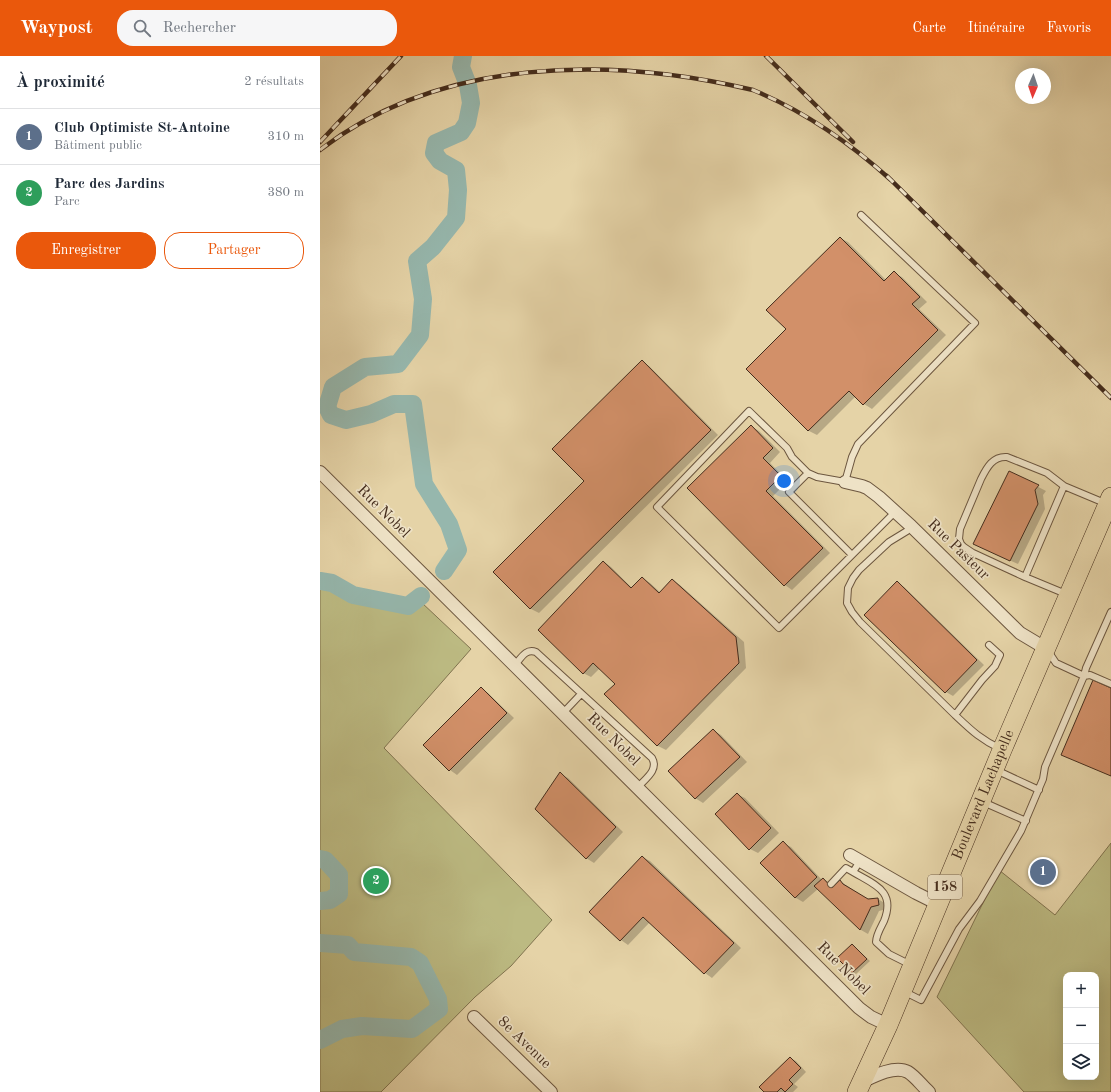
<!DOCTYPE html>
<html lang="fr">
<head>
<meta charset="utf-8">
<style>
	:root { --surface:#fff; --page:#f6f6f7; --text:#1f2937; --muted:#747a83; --line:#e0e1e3; --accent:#ea580c }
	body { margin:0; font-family:"Old Standard TT",serif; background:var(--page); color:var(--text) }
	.controls { position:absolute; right:12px; bottom:12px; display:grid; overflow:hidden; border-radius:8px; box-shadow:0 4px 16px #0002 }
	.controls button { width:36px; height:36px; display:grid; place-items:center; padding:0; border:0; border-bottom:1px solid var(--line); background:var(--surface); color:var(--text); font:20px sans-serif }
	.compass { position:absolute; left:695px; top:12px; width:36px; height:36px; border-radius:50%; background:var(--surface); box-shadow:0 4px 16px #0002; rotate:182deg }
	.you { position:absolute; left:464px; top:425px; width:14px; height:14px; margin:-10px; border:3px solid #fff; border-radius:50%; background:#1a73e8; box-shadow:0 0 0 6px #1a73e833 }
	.badge { display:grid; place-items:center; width:26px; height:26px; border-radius:50%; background:var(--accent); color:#fff; font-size:13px; font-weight:700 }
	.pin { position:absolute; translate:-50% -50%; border:2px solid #fff; box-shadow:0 1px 4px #0006 }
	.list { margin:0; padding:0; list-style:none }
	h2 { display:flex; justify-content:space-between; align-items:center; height:52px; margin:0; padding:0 16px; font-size:17px }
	h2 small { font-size:13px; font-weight:400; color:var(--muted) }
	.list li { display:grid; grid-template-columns:26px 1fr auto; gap:12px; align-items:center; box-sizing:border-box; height:56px; padding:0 16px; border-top:1px solid var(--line) }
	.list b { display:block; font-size:15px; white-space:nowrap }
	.list p { margin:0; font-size:13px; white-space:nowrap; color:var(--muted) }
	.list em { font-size:13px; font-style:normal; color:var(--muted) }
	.actions { display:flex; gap:8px; padding:12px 16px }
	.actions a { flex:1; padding:9px 0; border:1px solid var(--accent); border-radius:16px; text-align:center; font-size:14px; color:var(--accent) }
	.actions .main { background:var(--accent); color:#fff }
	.icon { flex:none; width:22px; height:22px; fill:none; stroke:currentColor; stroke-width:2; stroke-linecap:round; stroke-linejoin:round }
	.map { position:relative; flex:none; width:791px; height:1036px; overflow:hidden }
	header { display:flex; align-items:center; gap:24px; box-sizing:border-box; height:56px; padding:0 20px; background:var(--accent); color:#fff }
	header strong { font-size:19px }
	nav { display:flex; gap:22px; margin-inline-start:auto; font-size:14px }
	.search { width:280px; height:36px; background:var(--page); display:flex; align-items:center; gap:10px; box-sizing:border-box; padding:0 14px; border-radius:16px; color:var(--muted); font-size:15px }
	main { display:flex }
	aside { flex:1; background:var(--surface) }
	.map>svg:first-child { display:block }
	.green { fill:#bcba82; stroke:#80734f; fill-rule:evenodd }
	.shadow { fill:#0003 }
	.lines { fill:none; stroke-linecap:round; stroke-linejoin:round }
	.river { stroke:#96b7ad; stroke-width:18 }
	.building { fill:#d29069; stroke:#442c1c }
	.lane-casing { stroke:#6c563f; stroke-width:8 }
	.street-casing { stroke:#6c563f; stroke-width:14 }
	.primary-casing { stroke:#442c1c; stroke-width:20 }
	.lane { stroke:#eee2c6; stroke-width:6 }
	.street { stroke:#eee2c6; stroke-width:12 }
	.primary { stroke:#e5d3a7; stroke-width:19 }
	.rail-casing { stroke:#442c1c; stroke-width:4.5 }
	.rail { stroke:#eee2c6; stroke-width:3; stroke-dasharray:9; stroke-linecap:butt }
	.labels { text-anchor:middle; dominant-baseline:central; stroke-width:3.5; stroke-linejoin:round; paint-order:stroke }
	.shield { fill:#eee2c6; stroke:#77634f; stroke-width:1 }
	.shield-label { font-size:14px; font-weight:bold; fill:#442c1c }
	.street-label { font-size:15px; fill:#442c1c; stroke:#eee2c6 }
</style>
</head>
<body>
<header>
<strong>Waypost</strong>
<div class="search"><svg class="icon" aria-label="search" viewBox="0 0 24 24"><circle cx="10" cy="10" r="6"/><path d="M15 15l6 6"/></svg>Rechercher</div>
<nav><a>Carte</a><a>Itinéraire</a><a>Favoris</a></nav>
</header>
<main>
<aside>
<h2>À proximité<small>2 résultats</small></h2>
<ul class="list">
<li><span class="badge" style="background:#5c6f8a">1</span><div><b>Club Optimiste St-Antoine</b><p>Bâtiment public</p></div><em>310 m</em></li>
<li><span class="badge" style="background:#2e9e5b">2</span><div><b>Parc des Jardins</b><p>Parc</p></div><em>380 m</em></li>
</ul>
<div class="actions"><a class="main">Enregistrer</a><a>Partager</a></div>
</aside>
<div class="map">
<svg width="791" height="1036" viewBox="0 0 791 1036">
	<rect width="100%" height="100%" fill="#e5d3a7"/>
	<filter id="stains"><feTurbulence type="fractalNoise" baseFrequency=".005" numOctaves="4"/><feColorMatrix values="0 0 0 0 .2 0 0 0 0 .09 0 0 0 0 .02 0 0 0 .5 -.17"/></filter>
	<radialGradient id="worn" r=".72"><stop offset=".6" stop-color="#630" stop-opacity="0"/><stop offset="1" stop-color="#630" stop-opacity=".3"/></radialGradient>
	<path class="green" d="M0,529L23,534L35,545L101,546L151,593L64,692L232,864L191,910L155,941L61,1036H0Z
		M791,787V1036H704L617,941L679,814L735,859ZM746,919H776V1021H746Z"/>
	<path class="shadow" d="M520,182L528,186L566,224L574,217L582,221L607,246L599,253L626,279L552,353L544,348L536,340L497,379L489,375L427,313L467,273Z
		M322,306L329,310L398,379L219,557L211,553L174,516L265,425Z
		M431,370L439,375L460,396L450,407L468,425L453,440L510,497L472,534L465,529L368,432Z
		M690,416L726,435L723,439L725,453L698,508L662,492Z
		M284,506L291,511L312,532L322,522L330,527L341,537L352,524L360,529L424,586L426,612L346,694L338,690L286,638L296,628L280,612L271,621L263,617Z
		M577,527L584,531L664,609L633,640L626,636Z
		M161,632L168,637L194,662L137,719L130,714L104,689Z
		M393,674L401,679L427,706L383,747L375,742Z
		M240,718L248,722L303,776L274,807L266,802Z
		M417,738L425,742L459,777L438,797L430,793Z
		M463,787L471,791L502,824L503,823L511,827L514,831L520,825L548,844L558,843L566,848L567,853L559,855L548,878L541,874L498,833L483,846L476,842L442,807Z
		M322,801L330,805L421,892L392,922L385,917L330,866L308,889L301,884Z
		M532,889L535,891L550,905L536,918L533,916Z
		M470,1002L476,1005L486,1016L474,1028L478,1031L473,1036H445Z"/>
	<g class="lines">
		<path class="river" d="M124,515L138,494L129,468L104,428L93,348H74L51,358L26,364L11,359L7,351L13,331L45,311L78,308L100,279L103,243L97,205L113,191L136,162L138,134L136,114L120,105L114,97L116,87L141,76L147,67L151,47L148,29L141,11L143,0
			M0,525L12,527L33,539L88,550L101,540
			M0,803L5,804L19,819V838L10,844L0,845
			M0,887L28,889L34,896L91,901L100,907L118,943L119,953L92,973L42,970L22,973L0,984"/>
	</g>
	<path class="building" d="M520,181L564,225L574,215L600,241L592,248L618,274L543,349L529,335L488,375L426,313L466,273L446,254Z
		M322,304L391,374L210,553L173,516L264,425L232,393Z
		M431,369L453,392L443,402L461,420L446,435L503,492L464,530L367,432Z
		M689,415L719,429L715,434L718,448L690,505L653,488Z
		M283,505L311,532L322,521L339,537L352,523L416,581L419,607L337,690L284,638L295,628L273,607L263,618L218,574Z
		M577,525L657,604L625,637L544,559Z
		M773,624L791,632V720L741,699Z
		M161,631L187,657L129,715L103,689Z
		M393,673L420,701L375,743L348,715Z
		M240,716L296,771L266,803L215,753Z
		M417,737L451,772L429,794L395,758Z
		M463,785L497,821L475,842L440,807Z
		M322,800L414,887L384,918L323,861L300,885L269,856Z
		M503,822L512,832L520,824L523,828L548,843L558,842L559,849L551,851L540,874L494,830Z
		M532,888L547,903L532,917L517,902Z
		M470,1001L481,1012L469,1024L473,1028L465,1036L461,1032L457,1036H444L439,1031Z"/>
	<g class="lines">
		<g class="lane-casing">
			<path id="lane" d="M488,417L497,421L525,426L532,401L538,388L655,267L541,159
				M591,470L587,475L569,486L539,514L533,522L528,532L527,547L532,556L540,566L635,659
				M532,499L469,436L488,417L472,401L467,392L429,355L337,451L459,572L575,456
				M705,521L653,497L644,491L641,488L639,483L640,473L661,423C667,411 673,400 687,401L727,417L744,430
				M746,538L705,521L744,430L787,448
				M791,556L766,612L764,620L770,619L791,628
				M669,589L680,599L675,610L662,624L635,659C651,674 661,684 681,693
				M195,609C201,602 206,592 216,596L332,702C339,714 325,723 318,731
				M243,657L261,638
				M676,714L719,734
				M663,746L706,765
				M540,805L533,816C555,829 576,835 564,865C561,871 556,879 556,886L569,898L591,909
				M511,828L526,812L533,816
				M583,935L601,944L639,873L660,845L701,775L723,723L725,711L764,620L736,607L728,595"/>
		</g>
		<g class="street-casing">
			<path id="street" d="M0,416L539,952L551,961L568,969
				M525,426L542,430L547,432L559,441L591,470L700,577L725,592
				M530,799L596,837L618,848
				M154,961L231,1036
				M542,1026C554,1020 575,1009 588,1016C596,1021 602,1030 609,1036"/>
		</g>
		<g class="primary-casing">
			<g id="primary">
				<path id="s1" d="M537,1036L568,969L682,694L791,441"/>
			</g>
		</g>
		<use href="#lane" class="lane"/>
		<use href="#street" class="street"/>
		<use href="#primary" class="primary"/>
		<g class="rail-casing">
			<path id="rail" d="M446,0L533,86
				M0,86L81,0
				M0,94C121,1 291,0 433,34C484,55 530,87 571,124
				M567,120L791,342"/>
		</g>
		<use href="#rail" class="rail"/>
	</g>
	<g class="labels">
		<rect class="shield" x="608" y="819" width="34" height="24" rx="3"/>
		<g class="shield-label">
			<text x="625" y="831">158</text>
		</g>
		<g class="street-label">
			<text transform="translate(63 456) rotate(45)">Rue Nobel</text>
			<text transform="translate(638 494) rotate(44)">Rue Pasteur</text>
			<text transform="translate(293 684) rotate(45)">Rue Nobel</text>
			<text stroke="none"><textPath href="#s1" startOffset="323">Boulevard Lachapelle</textPath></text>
			<text transform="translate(523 913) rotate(45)">Rue Nobel</text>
			<text transform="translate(204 987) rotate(44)">8e Avenue</text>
		</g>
	</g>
	<rect width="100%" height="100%" filter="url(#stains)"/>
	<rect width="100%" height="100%" fill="url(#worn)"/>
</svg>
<div class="controls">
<button>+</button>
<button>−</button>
<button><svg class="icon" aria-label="layers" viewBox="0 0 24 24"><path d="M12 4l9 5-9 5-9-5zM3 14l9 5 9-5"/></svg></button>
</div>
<svg class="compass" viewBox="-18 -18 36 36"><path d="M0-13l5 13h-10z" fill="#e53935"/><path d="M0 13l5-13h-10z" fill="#747a83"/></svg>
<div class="you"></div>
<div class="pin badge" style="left:723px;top:816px;background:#5c6f8a">1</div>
<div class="pin badge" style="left:56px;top:825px;background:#2e9e5b">2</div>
</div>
</main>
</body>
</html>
